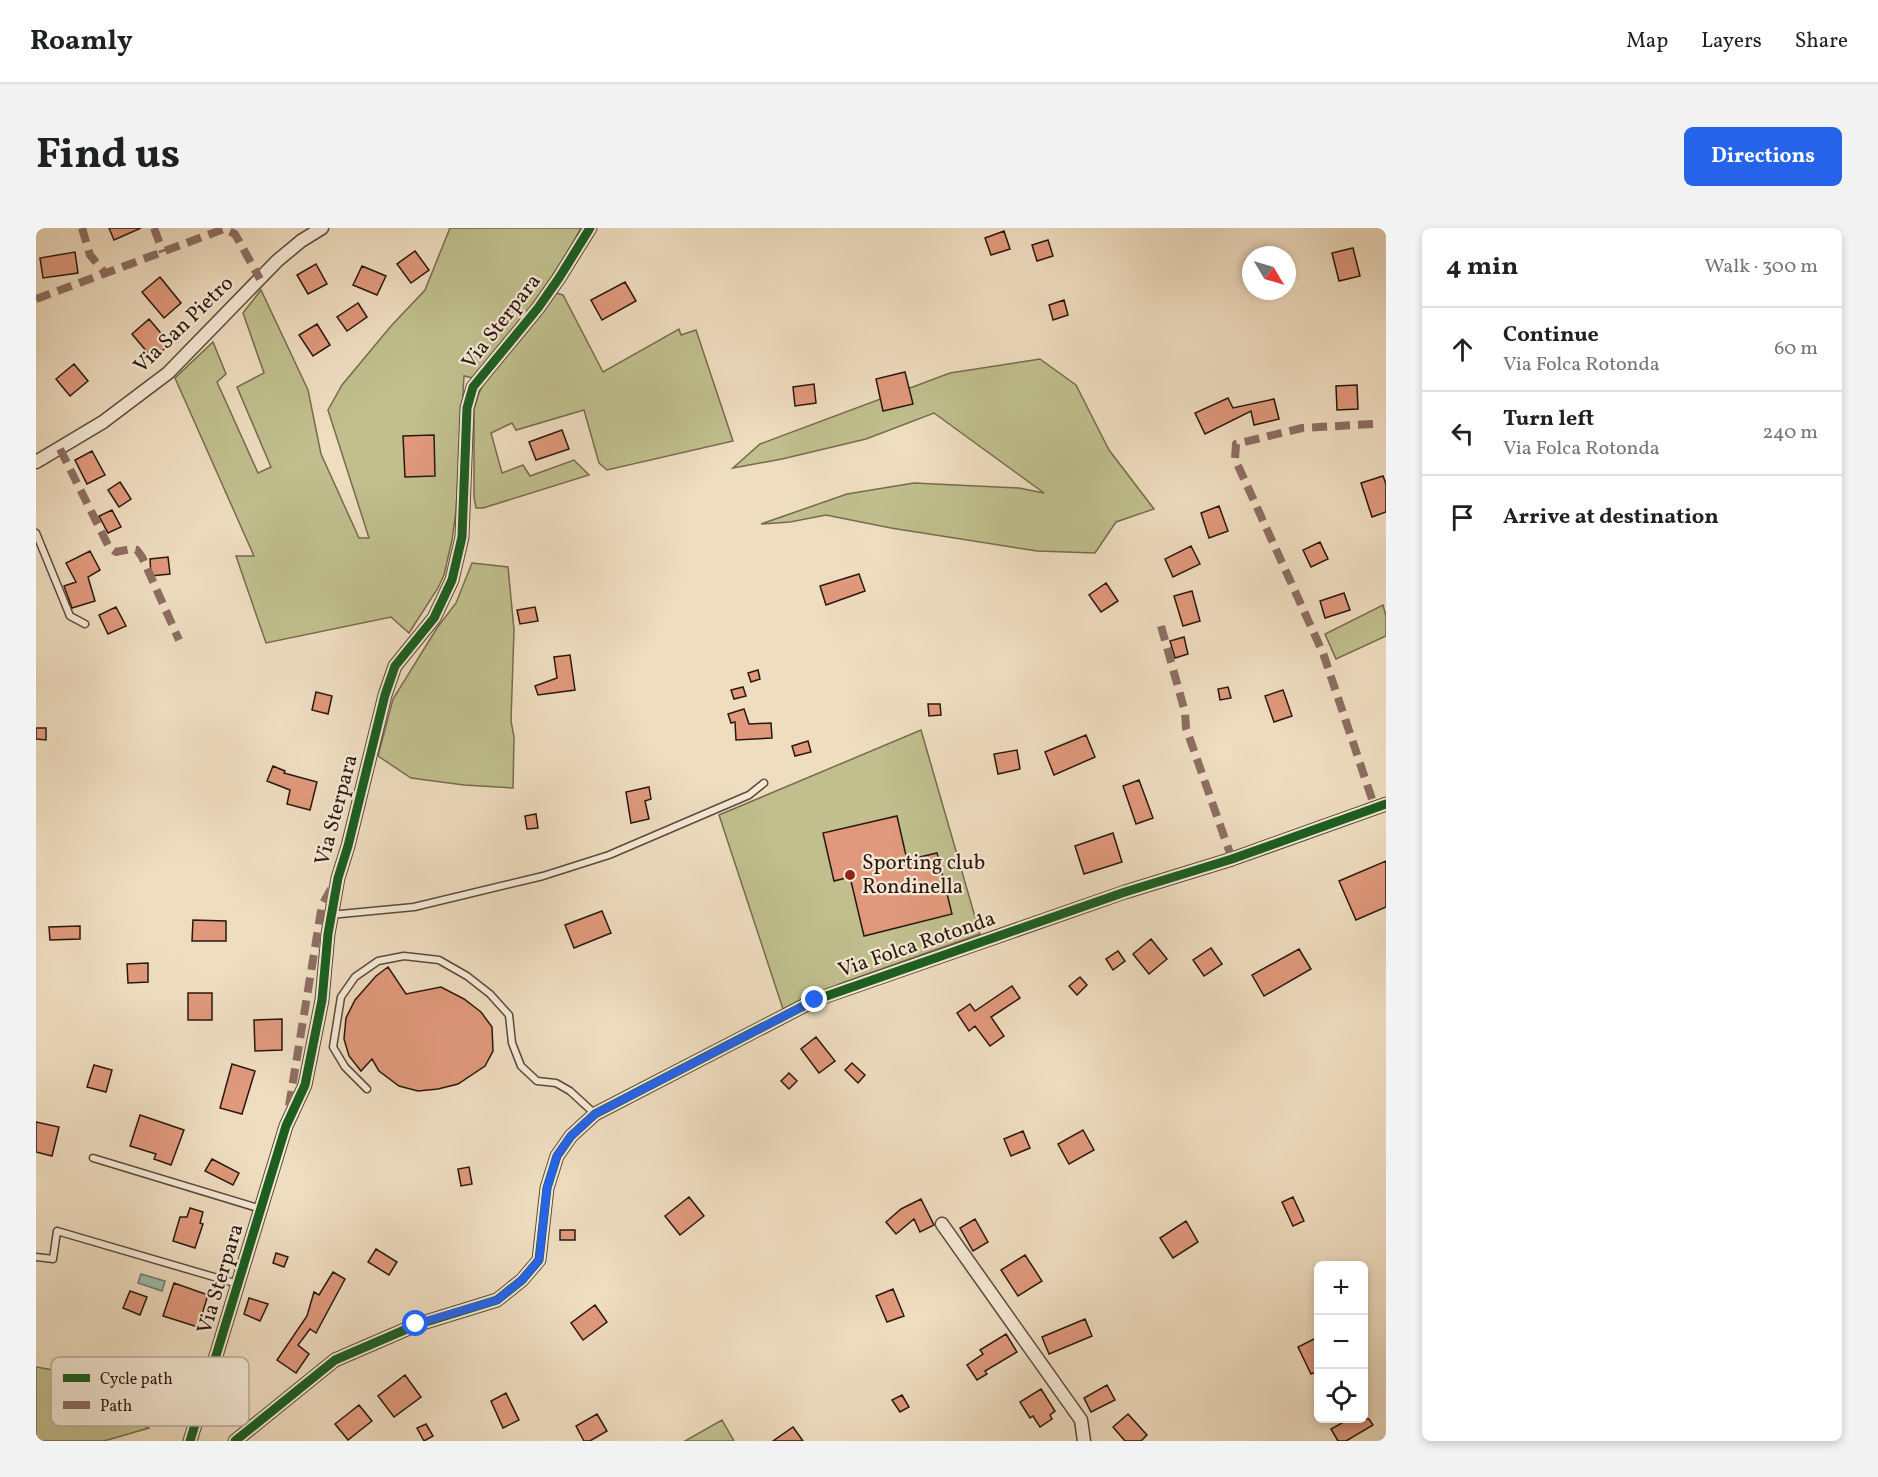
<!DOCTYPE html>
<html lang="en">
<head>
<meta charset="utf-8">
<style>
	:root { --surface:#fff; --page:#f2f2f2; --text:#202124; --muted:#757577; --line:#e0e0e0; --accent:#2563eb }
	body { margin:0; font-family:Vollkorn,serif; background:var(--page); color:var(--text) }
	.controls { position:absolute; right:18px; bottom:18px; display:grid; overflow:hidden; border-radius:9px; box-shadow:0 3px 9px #0003 }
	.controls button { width:54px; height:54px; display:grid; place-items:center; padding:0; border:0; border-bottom:2px solid var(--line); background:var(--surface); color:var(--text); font:30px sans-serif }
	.compass { position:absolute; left:1206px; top:18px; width:54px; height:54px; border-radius:50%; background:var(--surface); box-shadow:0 3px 9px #0003; rotate:128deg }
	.stop { position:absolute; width:18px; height:18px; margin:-14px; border:4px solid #2563eb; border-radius:50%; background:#fff }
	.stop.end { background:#2563eb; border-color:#fff; box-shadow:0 2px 6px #0008 }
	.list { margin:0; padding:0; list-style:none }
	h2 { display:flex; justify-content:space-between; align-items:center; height:78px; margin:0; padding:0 24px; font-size:26px }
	h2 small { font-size:20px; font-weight:400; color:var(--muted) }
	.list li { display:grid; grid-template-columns:39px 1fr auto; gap:18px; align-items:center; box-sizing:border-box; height:84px; padding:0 24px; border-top:2px solid var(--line) }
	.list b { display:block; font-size:22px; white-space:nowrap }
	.list p { margin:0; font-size:20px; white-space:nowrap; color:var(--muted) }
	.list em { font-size:20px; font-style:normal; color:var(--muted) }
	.icon { flex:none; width:33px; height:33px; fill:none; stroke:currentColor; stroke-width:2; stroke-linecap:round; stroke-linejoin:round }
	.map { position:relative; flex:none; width:1350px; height:1213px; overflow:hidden; border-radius:9px }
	header { display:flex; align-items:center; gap:36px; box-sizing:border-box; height:84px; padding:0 30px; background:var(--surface); border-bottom:2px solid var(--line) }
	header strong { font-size:28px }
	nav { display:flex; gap:33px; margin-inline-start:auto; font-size:21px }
	.intro { display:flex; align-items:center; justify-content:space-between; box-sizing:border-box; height:144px; padding:0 36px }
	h1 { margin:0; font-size:42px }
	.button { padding:15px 27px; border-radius:9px; background:var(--accent); color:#fff; font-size:21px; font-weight:700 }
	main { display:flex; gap:36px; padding:0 36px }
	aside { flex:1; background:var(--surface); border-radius:9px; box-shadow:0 3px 9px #0003 }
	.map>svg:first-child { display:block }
	.green { fill:#c0bf8d; stroke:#756c4e; stroke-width:1.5 }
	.water { fill:#9bbdac; stroke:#6e7b6d; stroke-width:1.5 }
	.building { fill:#e0997c; stroke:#2a180e; stroke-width:1.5 }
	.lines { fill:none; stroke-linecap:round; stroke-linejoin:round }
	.lane-casing { stroke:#5b493a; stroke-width:9 }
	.street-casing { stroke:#5b493a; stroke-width:15 }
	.lane { stroke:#f5e9d6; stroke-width:6 }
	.street { stroke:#f5e9d6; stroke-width:12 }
	.quiet { stroke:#8d6e63; stroke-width:8; stroke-dasharray:15 8; stroke-linecap:butt }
	.cycleway-casing { stroke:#f5e9d6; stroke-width:13 }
	.cycleway { stroke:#1b5e20; stroke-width:9 }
	.route { stroke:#2563eb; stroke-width:8 }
	.poi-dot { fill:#8f2418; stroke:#f5e9d6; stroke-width:2 }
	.labels { text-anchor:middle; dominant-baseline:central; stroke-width:4.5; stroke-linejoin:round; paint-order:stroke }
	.street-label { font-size:21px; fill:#2a180e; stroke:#f5e9d6 }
	.poi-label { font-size:21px; fill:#2a180e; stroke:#f5e9d6; text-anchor:start }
	.key { fill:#f5e9d6; stroke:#b8aa9a; stroke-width:1.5 }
	.key-label { font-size:16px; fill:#2a180e }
</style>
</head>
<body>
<header>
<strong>Roamly</strong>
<nav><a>Map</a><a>Layers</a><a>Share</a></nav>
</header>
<div class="intro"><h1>Find us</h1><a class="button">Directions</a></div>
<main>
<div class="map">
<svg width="1350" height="1213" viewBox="0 0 1350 1213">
	<rect width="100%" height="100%" fill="#efddc0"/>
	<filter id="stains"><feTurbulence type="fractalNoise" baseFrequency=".00333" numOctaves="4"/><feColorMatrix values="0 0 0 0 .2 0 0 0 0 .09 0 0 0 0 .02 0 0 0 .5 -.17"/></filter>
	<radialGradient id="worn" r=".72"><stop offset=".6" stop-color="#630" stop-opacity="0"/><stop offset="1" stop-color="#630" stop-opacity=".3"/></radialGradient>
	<path class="green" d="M414,0H545C516,55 477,103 437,150L428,148L420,283L416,312L408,347L402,360L373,405L355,389L230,415L200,328H218L139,150L177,114L190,146L181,154L222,245L235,239L201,159L228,145L207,85L225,62L272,162L285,226L323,310H333L292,182L306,157L355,98L389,62Z
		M520,65L527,67L567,144L643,101L645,107L660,102L697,213L571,242L563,235L548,182L480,202L476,195L455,205L466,245L487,237L494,248L538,232L553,247L447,280H440L438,269V181L443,165L449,152L490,105Z
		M1004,131L1040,157L1073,222L1118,281L1080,294L1059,325L1001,323L855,300L790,287L754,294L725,296L811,266L878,255L983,260L1008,265L898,185L830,211L746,231L697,240L724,216L914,145Z
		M436,335L472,339L478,402L475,493L478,509L477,560L428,557L375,550L342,528L357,471L401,400L420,375Z
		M1347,377L1350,388V408L1300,431L1289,406Z
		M885,502L944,706L806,755L747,781L683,587Z
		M0,1139L17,1142L80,1186L113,1200L68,1213H0Z
		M686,1192L698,1213H649Z"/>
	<path class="water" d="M105,1046L129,1053L126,1063L102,1055Z"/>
	<path class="building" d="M73,0H105L78,12Z
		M968,3L974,21L955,27L949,10Z
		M1012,12L1017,28L1001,33L996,17Z
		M1317,20L1324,48L1303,53L1296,25Z
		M379,23L393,42L375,55L361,36Z
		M39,24L42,45L7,50L4,30Z
		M280,36L291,56L272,66L261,47Z
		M326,38L350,48L341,67L317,57Z
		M124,49L145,75L128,90L106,64Z
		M589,54L600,73L566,92L555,72Z
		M1028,72L1032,87L1017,92L1013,77Z
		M322,75L331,89L311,103L301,89Z
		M113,91L134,116L117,131L96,106Z
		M281,96L294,117L277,128L263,107Z
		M38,136L52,153L34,168L20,151Z
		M869,144L877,176L847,183L840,151Z
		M778,156L780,175L759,178L757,159Z
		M1321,157L1322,181L1301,182L1300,158Z
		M1192,170L1197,180L1238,171L1243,191L1218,197L1215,183L1169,206L1159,185Z
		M526,202L533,221L500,232L493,214Z
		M398,207L399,248L369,249L367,208Z
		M56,223L69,247L51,256L39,232Z
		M1347,248L1350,256V284L1336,289L1325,255Z
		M84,254L95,271L83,279L72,262Z
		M1183,278L1192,303L1173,310L1165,285Z
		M76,282L85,299L72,305L63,288Z
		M1284,314L1292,331L1275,339L1267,322Z
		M1155,318L1164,336L1137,349L1129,331Z
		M54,323L64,342L52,349L59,373L36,380L28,358L40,354L30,335Z
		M132,329L134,346L115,348L114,331Z
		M823,346L829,363L790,377L784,358Z
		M1070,355L1082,373L1065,384L1053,367Z
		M1156,363L1164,393L1147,398L1138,368Z
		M1308,365L1314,382L1289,390L1284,373Z
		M80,379L90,398L72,406L63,387Z
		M499,379L502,393L484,396L481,382Z
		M1148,409L1152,426L1139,430L1134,413Z
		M534,427L539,462L502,467L499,458L521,450L518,429Z
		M722,442L724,451L715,454L712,445Z
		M707,459L710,468L698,471L695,462Z
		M1192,459L1195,470L1184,472L1182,461Z
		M1247,462L1256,488L1238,494L1229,468Z
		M280,464L296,468L292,486L276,482Z
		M892,476H904L905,487L893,488Z
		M708,481L713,496L735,495L736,510L700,512L699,494L695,495L692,486Z
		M0,500H10V512L0,511Z
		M1050,507L1059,529L1018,547L1009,524Z
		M772,513L775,524L759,528L756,518Z
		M981,522L984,541L962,546L958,526Z
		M237,538L249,543L248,545L281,554L274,582L251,576L254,562L231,553Z
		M1103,552L1117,590L1100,596L1087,558Z
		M613,559L615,571L609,573L613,591L595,595L590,564Z
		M500,586L502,600L491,601L489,588Z
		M861,588L871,632L901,625L916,686L828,708L814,649L798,653L787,605Z
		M1077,605L1086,634L1048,646L1039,618Z
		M1350,633V679L1320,692L1303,653Z
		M566,683L575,705L538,720L529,697Z
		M157,692L190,693V713H156Z
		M44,698V711L14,712L13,699Z
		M1115,711L1131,731L1113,746L1097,726Z
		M1175,720L1186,736L1168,748L1157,732Z
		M1263,721L1275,741L1228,768L1216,747Z
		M1082,723L1089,733L1077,742L1070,731Z
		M112,735V754L92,755L91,736Z
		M352,739L370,766L405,759L428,771L445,784L456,799L457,823L449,838L422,856L402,861L382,863L363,858L343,843L336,831L325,843L313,828L308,811L310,790L319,772L340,748Z
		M1044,749L1051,757L1041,767L1033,758Z
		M976,758L984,770L955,789L968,808L954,818L939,798L933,803L921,785L934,776L939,783Z
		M152,765H176V792H152Z
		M246,791V822L219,823L218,792Z
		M780,809L799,833L783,845L765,821Z
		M816,835L829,847L822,855L809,842Z
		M196,836L219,843L206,886L184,880Z
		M58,837L76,842L70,864L51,859Z
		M753,845L761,853L753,861L745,853Z
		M104,887L148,902L135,937L118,931L120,926L94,918Z
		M0,894L23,899L16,928L0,924Z
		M1047,902L1058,922L1033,936L1022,916Z
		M987,903L994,920L975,928L968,911Z
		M176,931L203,945L197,957L169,943Z
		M433,939L436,956L425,958L422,941Z
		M653,969L668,988L644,1007L629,988Z
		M1257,969L1268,993L1257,998L1246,974Z
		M885,971L898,997L884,1004L878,991L860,1006L850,994L865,981Z
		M154,980L167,984L164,995L167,996L159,1020L137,1013L144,989H151Z
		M939,991L952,1014L937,1023L924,1000Z
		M1150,993L1162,1014L1137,1030L1124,1010Z
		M524,1002H539V1012H524Z
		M340,1021L361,1034L353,1047L332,1034Z
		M240,1025L252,1029L248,1039L237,1035Z
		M989,1027L1006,1053L982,1068L965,1042Z
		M297,1044L309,1051L280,1105L274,1101L262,1117L273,1126L260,1145L241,1132L271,1088L278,1064L283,1067Z
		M138,1055L172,1067L162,1099L127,1088Z
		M857,1061L868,1088L851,1094L840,1068Z
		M94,1063L111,1069L104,1087L87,1080Z
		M213,1070L232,1076L224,1093L208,1086Z
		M559,1077L571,1094L547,1112L535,1095Z
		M1049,1091L1056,1108L1013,1126L1006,1109Z
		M970,1106L981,1124L949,1143L951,1146L941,1152L931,1137L947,1126L944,1122Z
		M1282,1109V1143L1275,1146L1262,1119Z
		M369,1147L385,1169L358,1189L342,1168Z
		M1071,1157L1079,1172L1055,1184L1048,1170Z
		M1005,1161L1019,1183L1014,1187L1016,1191L1004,1199L997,1188L994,1190L984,1174Z
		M470,1165L483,1192L467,1200L455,1173Z
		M866,1167L873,1179L864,1184L856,1172Z
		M323,1177L336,1193L312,1212L299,1196Z
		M561,1186L571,1203L554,1213H548L540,1198Z
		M1092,1186L1111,1207L1105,1213H1089L1077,1199Z
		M1313,1191H1333L1337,1197L1310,1213H1302L1295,1201Z
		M390,1196L397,1208L388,1213L381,1200Z
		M757,1199L767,1213H737Z"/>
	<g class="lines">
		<g class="lane-casing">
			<path id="lane" d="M0,305L34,388L49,396
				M294,687L378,679L507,648L573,627L713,567L728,555
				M331,861L309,839L297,819L305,769L319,749L342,733L368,728L403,732L431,748L454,766L473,787L476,815L485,838L501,853L520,855L534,863L559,886
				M57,930L225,981
				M0,1029L17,1031L21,1003L202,1056"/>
		</g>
		<g class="street-casing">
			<path id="street" d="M0,234L67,194L132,145L241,33L265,13L286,0
				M906,996L1045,1192L1048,1213
				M154,1213L250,898L269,857L286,772L292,706L302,650L312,618L349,467L359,438L398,390L416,352L426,309L431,180L437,159L502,80L523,50L554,0
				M199,1213L299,1132L380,1097L461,1072L486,1052L503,1032L511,960L521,928L535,908L559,886L779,772L1089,664L1196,631L1350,576"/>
		</g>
		<use href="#lane" class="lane"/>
		<use href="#street" class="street"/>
		<path class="quiet" d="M46,0L54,27L69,45
			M118,0L127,24
			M0,71L188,1L199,6L224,51
			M1337,196L1266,200L1200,216L1199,231L1287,425L1339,580
			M24,221L73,319L80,324L95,321L101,322L106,329L143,412
			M1125,398L1149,484L1150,500L1196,631
			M253,878L286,677L295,661"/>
		<g class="cycleway-casing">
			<path id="cycleway" d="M154,1213L250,898L269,857L286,772L292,706L302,650L312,618L349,467L359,438L398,390L416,352L426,309L431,180L437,159L502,80L523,50L554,0
				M199,1213L299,1132L380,1097L461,1072L486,1052L503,1032L511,960L521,928L535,908L559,886L779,772L1089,664L1196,631L1350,576"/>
		</g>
		<use href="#cycleway" class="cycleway"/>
	</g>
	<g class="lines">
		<path class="route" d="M380,1096L461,1072L486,1052L503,1032L511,960L521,928L535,908L559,886L779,772"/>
	</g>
	<circle class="poi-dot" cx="814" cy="647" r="6"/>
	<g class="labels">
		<g class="street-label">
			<text transform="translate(466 94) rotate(-52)">Via Sterpara</text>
			<text transform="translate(148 97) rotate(-44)">Via San Pietro</text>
			<text transform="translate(301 582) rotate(-75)">Via Sterpara</text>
			<text transform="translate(881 717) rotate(-19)">Via Folca Rotonda</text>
			<text transform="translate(185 1051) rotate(-73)">Via Sterpara</text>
		</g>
		<g class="poi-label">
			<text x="826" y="635">Sporting club<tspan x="826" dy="24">Rondinella</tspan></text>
		</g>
	</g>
	<rect x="15" y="1129" width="198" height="69" rx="9" class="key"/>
	<rect x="27" y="1146" width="27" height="8" fill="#1b5e20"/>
	<rect x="27" y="1173" width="27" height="8" fill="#8d6e63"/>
	<g class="key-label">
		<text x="64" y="1156">Cycle path</text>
		<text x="64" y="1183">Path</text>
	</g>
	<rect width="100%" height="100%" filter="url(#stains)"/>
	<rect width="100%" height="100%" fill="url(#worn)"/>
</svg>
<div class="controls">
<button>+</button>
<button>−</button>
<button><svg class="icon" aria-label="locate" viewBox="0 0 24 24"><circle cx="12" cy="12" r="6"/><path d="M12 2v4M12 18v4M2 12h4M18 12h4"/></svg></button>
</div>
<svg class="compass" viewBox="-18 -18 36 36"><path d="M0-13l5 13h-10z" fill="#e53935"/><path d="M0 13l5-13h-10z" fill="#757577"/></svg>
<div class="stop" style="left:380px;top:1096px"></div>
<div class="stop end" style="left:779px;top:772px"></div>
</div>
<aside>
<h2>4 min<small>Walk · 300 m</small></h2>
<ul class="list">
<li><svg class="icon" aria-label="ahead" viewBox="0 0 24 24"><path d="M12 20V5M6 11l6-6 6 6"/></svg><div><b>Continue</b><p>Via Folca Rotonda</p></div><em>60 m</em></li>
<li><svg class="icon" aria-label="left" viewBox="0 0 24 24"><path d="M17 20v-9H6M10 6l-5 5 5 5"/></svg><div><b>Turn left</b><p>Via Folca Rotonda</p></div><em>240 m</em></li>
<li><svg class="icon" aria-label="arrive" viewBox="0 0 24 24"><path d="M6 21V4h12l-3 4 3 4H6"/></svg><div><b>Arrive at destination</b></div></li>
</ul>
</aside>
</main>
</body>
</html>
